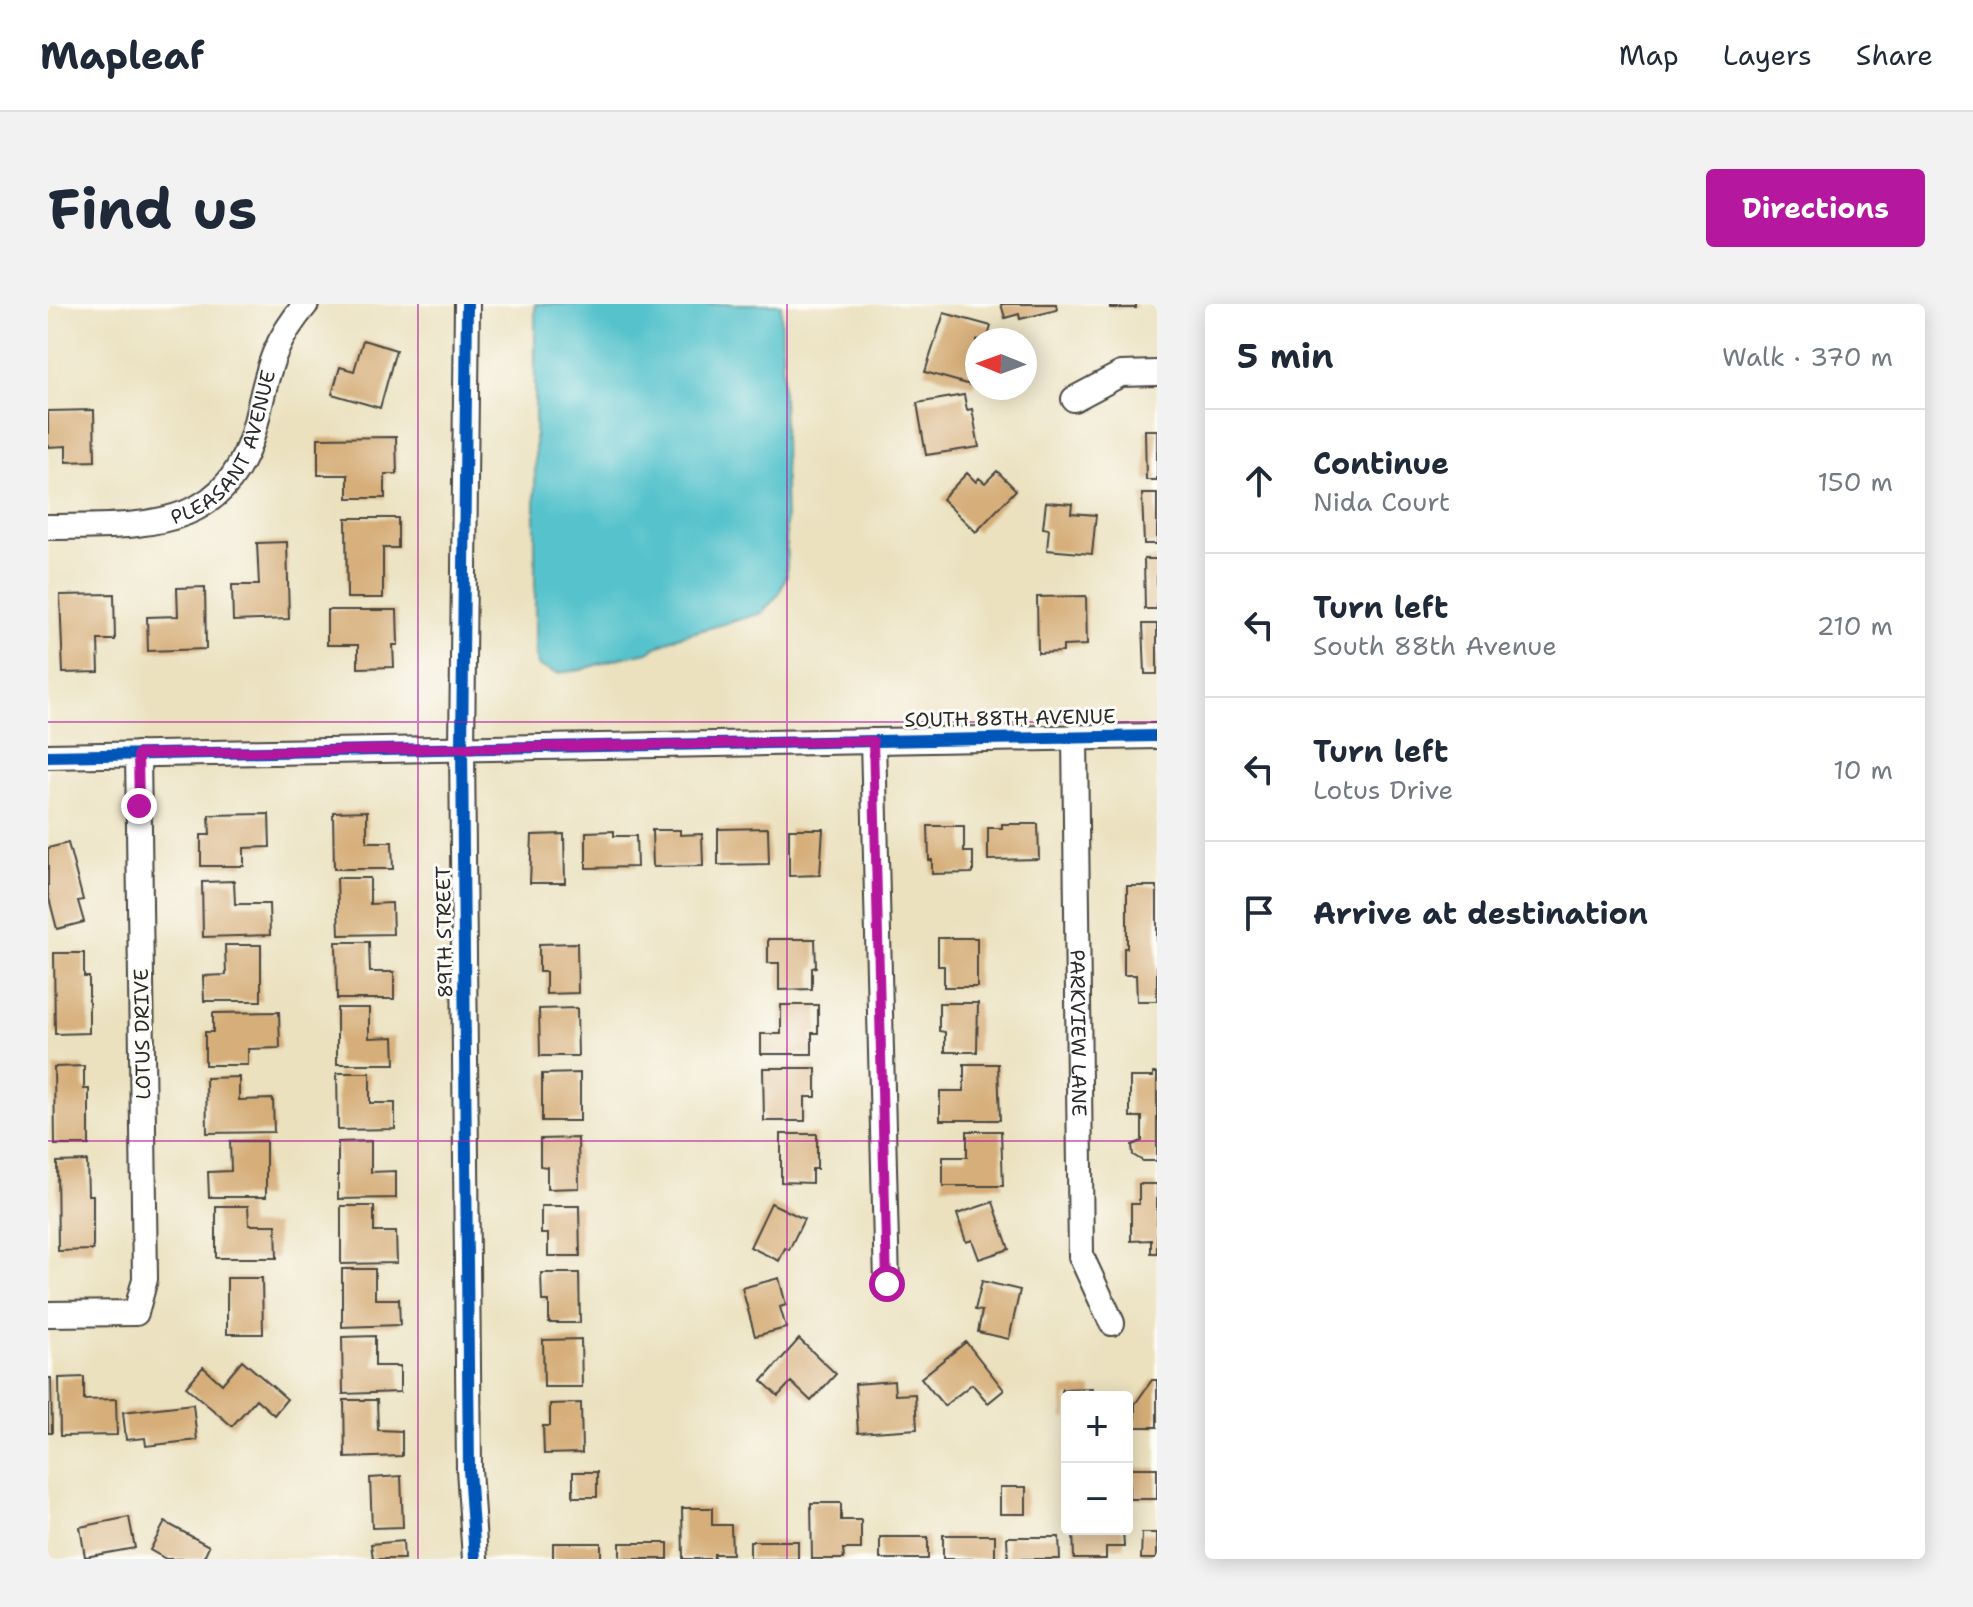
<!DOCTYPE html>
<html lang="en">
<head>
<meta charset="utf-8">
<style>
	:root { --surface:#fff; --page:#f2f2f3; --text:#1f2937; --muted:#747a83; --line:#e0e1e3; --accent:#b5179e }
	body { margin:0; font-family:"Shantell Sans",sans-serif; background:var(--page); color:var(--text) }
	.controls { position:absolute; right:24px; bottom:24px; display:grid; overflow:hidden; border-radius:8px; box-shadow:0 4px 20px #0003 }
	.controls button { width:72px; height:72px; display:grid; place-items:center; padding:0; border:0; border-bottom:2px solid var(--line); background:var(--surface); color:var(--text); font:40px sans-serif }
	.compass { position:absolute; left:917px; top:24px; width:72px; height:72px; border-radius:50%; background:var(--surface); box-shadow:0 4px 20px #0003; rotate:271deg }
	.stop { position:absolute; width:24px; height:24px; margin:-18px; border:6px solid #b5179e; border-radius:50%; background:#fff }
	.stop.end { background:#b5179e; border-color:#fff; box-shadow:0 2px 8px #0008 }
	.list { margin:0; padding:0; list-style:none }
	h2 { display:flex; justify-content:space-between; align-items:center; height:104px; margin:0; padding:0 32px; font-size:34px }
	h2 small { font-size:26px; font-weight:400; color:var(--muted) }
	.list li { display:grid; grid-template-columns:52px 1fr auto; gap:24px; align-items:center; box-sizing:border-box; height:144px; padding:0 32px; border-top:2px solid var(--line) }
	.list b { display:block; font-size:30px; white-space:nowrap }
	.list p { margin:0; font-size:26px; white-space:nowrap; color:var(--muted) }
	.list em { font-size:26px; font-style:normal; color:var(--muted) }
	.icon { flex:none; width:44px; height:44px; fill:none; stroke:currentColor; stroke-width:2; stroke-linecap:round; stroke-linejoin:round }
	.map { position:relative; flex:none; width:1109px; height:1255px; overflow:hidden; border-radius:8px }
	header { display:flex; align-items:center; gap:48px; box-sizing:border-box; height:112px; padding:0 40px; background:var(--surface); border-bottom:2px solid var(--line) }
	header strong { font-size:38px }
	nav { display:flex; gap:44px; margin-inline-start:auto; font-size:28px }
	.intro { display:flex; align-items:center; justify-content:space-between; box-sizing:border-box; height:192px; padding:0 48px }
	h1 { margin:0; font-size:56px }
	.button { padding:20px 36px; border-radius:8px; background:var(--accent); color:#fff; font-size:28px; font-weight:700 }
	main { display:flex; gap:48px; padding:0 48px }
	aside { flex:1; background:var(--surface); border-radius:8px; box-shadow:0 4px 20px #0003 }
	.map>svg:first-child { display:block }
	.water { fill:#56c3cc; stroke:#40777c; stroke-width:2 }
	.building { fill:#d6ae79 }
	.lines { fill:none; stroke-linecap:round; stroke-linejoin:round }
	.minor-casing { stroke:#484641; stroke-width:28 }
	.minor { stroke:#fff; stroke-width:24 }
	.cycleway-casing { stroke:#fdfcf7; stroke-width:17 }
	.cycleway { stroke:#0057b8; stroke-width:12 }
	.route { stroke:#b5179e; stroke-width:10 }
	.grid { fill:none; stroke:#b5179e; stroke-width:2; stroke-opacity:0.55 }
	.labels { text-anchor:middle; dominant-baseline:central; stroke-width:6; stroke-linejoin:round; paint-order:stroke }
	.street-label { font-size:20px; fill:#2b2b2b; stroke:#fdfcf7 }
</style>
</head>
<body>
<header>
<strong>Mapleaf</strong>
<nav><a>Map</a><a>Layers</a><a>Share</a></nav>
</header>
<div class="intro"><h1>Find us</h1><a class="button">Directions</a></div>
<main>
<div class="map">
<svg width="1109" height="1255" viewBox="0 0 1109 1255">
	<rect width="100%" height="100%" fill="#fdfcf7"/>
	<filter id="ink" filterUnits="userSpaceOnUse"><feTurbulence type="fractalNoise" baseFrequency=".0125" numOctaves="2"/><feDisplacementMap in="SourceGraphic" scale="16" xChannelSelector="R" yChannelSelector="G"/><feConvolveMatrix kernelMatrix="1 2 1 2 8 2 1 2 1" color-interpolation-filters="sRGB"/></filter>
	<filter id="wash" filterUnits="userSpaceOnUse"><feTurbulence type="fractalNoise" baseFrequency=".006" numOctaves="4" result="noise"/><feDisplacementMap in="SourceGraphic" scale="32" xChannelSelector="R" yChannelSelector="G"/><feGaussianBlur stdDeviation="1.8" result="paint"/><feColorMatrix in="noise" values="0 0 0 0 0 0 0 0 0 0 0 0 0 0 0 0 0 1.4 0 .05"/><feComposite in="paint" operator="in"/></filter>
	<g filter="url(#wash)">
		<rect width="100%" height="100%" fill="#ebe1bf"/>
		<path class="water" d="M487,0H733L739,271L731,290L714,309L626,334L600,348L567,355L533,366L509,369L490,362L487,351Z"/>
		<g id="blocks">
			<path class="building" d="M953,0H1008L1009,6L972,15L971,10L957,14Z
				M1062,0H1088V4H1062Z
				M896,9L943,22L939,36H929V72L926,82L877,68Z
				M315,36L348,46L332,104L284,90L292,63L306,67Z
				M916,91L919,106L924,105L931,143L878,151L869,99Z
				M46,106L47,157L18,158V142L0,143V107Z
				M1097,126H1109V176H1098Z
				M348,133L349,170H337V194H300V171H270V134Z
				M949,167L968,186L928,228L894,195L919,169L928,178L931,174L937,179Z
				M1094,190H1109V240H1096Z
				M998,198L1024,200L1023,209L1048,211L1044,250L999,246L1001,225L995,224Z
				M298,214H350V244H335V294H299Z
				M239,238L241,315L185,317L184,281H211L209,239Z
				M1096,255H1109V305H1097Z
				M157,283L158,345L100,347L99,313L130,312L129,284Z
				M66,290L67,336H50L51,368L15,369L12,291Z
				M1038,292L1039,341L1015,342V348L990,349L989,293Z
				M279,306H349L350,341H345L346,363L310,364V341H279Z
				M1095,320H1109V370H1097Z
				M319,507V538H344L345,565H286L285,508Z
				M221,510L222,543L196,544V562H153V531H162L161,511Z
				M954,520H990L991,555L940,556V524H954Z
				M880,522H916V548H925V569L884,570V556H881Z
				M720,524L721,560L670,561V525Z
				M741,525H775L772,571L741,572Z
				M604,526H632V531L654,530L655,562L605,563Z
				M566,527V532H588L589,563L538,564V528Z
				M516,530L517,579H482L484,531Z
				M20,539L35,596L30,597L36,618L9,625L0,590V544Z
				M289,574H322V600L344,599L345,630L291,631Z
				M186,577L187,600H221L222,631L155,633L154,578Z
				M1079,582H1109V697H1089L1088,671H1076V644H1079Z
				M890,634H929V683H896V662H890Z
				M720,635H767L768,663L764,664V685L731,686V659H720Z
				M288,638H321L322,668H346V695H289Z
				M529,639L530,689L498,690V668H491V640Z
				M177,641H213V697H156L155,672L178,671Z
				M6,649H36V673H41V729L7,730Z
				M891,699H930L929,748H897V728L891,727Z
				M733,701H770V729H764V750H713V730H733Z
				M289,704H321V734L346,733L347,760H289Z
				M529,704L530,752H492L491,705Z
				M231,708L232,744L200,745V761H157V728H165V709Z
				M916,760H950L952,816H892V787H916Z
				M36,762V785H41V841H7L6,763Z
				M715,764H768V793H757V817H716Z
				M289,769H322V799H347V825L290,826Z
				M532,769V817H494V770Z
				M1105,769H1109V857H1095L1085,851L1084,841L1094,837V813H1082V773H1105Z
				M191,773V796L225,795L226,828L159,829L158,774Z
				M919,827H953L955,882H895V853H919Z
				M733,830H769V865H764V879L733,878Z
				M530,834L531,884L499,885V863L492,862V835Z
				M182,837H218V893H161L160,868L183,867Z
				M323,837V868L348,867V894L290,895V838Z
				M39,857L40,891H45V946L10,947L9,858Z
				M1091,880H1109V949H1103V936L1083,937V900H1091Z
				M945,898L961,945L931,955L924,936L918,938L909,910Z
				M723,899L756,915L741,946L737,944L731,957L702,943Z
				M168,902H200L201,921H228L229,954H168Z
				M293,902H326V928H348L349,959L293,960Z
				M493,902H531L532,952H500V930H493Z
				M294,965H327V995H351L352,1021L294,1023Z
				M493,969H531L532,1019H501V997H494Z
				M179,974H214L215,1030H179Z
				M731,974L738,1001L732,1003L738,1024L707,1032L694,984Z
				M934,977L972,986L961,1035L930,1028L934,1007L927,1006Z
				M327,1032V1062H352V1088L295,1090L294,1033Z
				M533,1035L534,1083H496L495,1036Z
				M751,1035L788,1070L763,1097L743,1078L730,1092L714,1077Z
				M918,1038L956,1086L940,1099L924,1080L896,1102L873,1074Z
				M194,1056L239,1095L226,1111L208,1095L184,1122L138,1083L155,1063L174,1080Z
				M36,1073V1096L68,1095L69,1131L12,1132L11,1074Z
				M0,1074H3L4,1129H0Z
				M1104,1076H1109V1123H1087V1100Z
				M846,1077L847,1091L867,1090L869,1125L810,1129L807,1080Z
				M1044,1084V1093H1019V1115H1015L1014,1085Z
				M296,1096H329L330,1126L354,1127V1152L297,1154Z
				M533,1099L534,1149L496,1150L495,1122H502V1100Z
				M145,1100L149,1136L98,1142L97,1134L78,1136L75,1108Z
				M1081,1164H1109V1195H1081Z
				M525,1168H549V1193H525Z
				M353,1172L355,1223L324,1224L322,1174Z
				M952,1183H978V1210H952Z
				M763,1199H793V1216H813V1245H795L796,1255H764Z
				M634,1204H664V1221H683L684,1250H666V1255H635Z
				M81,1213L87,1244L37,1253L32,1223Z
				M117,1218L161,1242L155,1255H118L102,1246Z
				M1025,1225H1075L1076,1243H1058V1255H1026Z
				M1094,1229H1109V1255H1093Z
				M895,1231H947V1255H895Z
				M832,1233H880V1255H832Z
				M959,1233H1011L1012,1255H960Z
				M355,1237L356,1255H325L323,1240Z
				M702,1237H750V1255H702Z
				M505,1239H553V1255H505Z
				M572,1239H620V1255H572Z"/>
		</g>
	</g>
	<g filter="url(#ink)">
		<use href="#blocks" fill-opacity="0" stroke="#484641" stroke-width="2"/>
		<g class="lines">
			<g class="minor-casing">
				<g id="minor">
					<path d="M419,0L414,444L421,1165L427,1255"/>
					<path d="M1026,95L1073,70L1109,69"/>
					<path id="s1" d="M0,223C93,221 181,231 208,118C220,68 223,41 258,0"/>
					<path id="s2" d="M1027,433L1033,952L1064,1019"/>
					<path d="M825,437L839,980"/>
					<path d="M0,452L1109,432"/>
					<path d="M0,1010L88,1009L97,975L90,450"/>
				</g>
			</g>
			<use href="#minor" class="minor"/>
			<g class="cycleway-casing">
				<path id="cycleway" d="M419,0L414,444L421,1165L427,1255
					M0,452L1109,432"/>
			</g>
			<use href="#cycleway" class="cycleway"/>
		</g>
	</g>
	<g class="lines" filter="url(#ink)">
		<path class="route" d="M91,502L90,450L825,437L839,980"/>
	</g>
	<path class="grid" d="M370,0V1255M739,0V1255M0,418H1109M0,837H1109"/>
	<g class="labels">
		<g class="street-label">
			<text stroke="none"><textPath href="#s1" startOffset="218">PLEASANT AVENUE</textPath></text>
			<text transform="translate(962 414) rotate(-1)">SOUTH 88TH AVENUE</text>
			<text transform="translate(396 628) rotate(-91)">89TH STREET</text>
			<text stroke="none"><textPath href="#s2" startOffset="296">PARKVIEW LANE</textPath></text>
			<text transform="translate(94 730) rotate(-91)">LOTUS DRIVE</text>
		</g>
	</g>
</svg>
<div class="controls">
<button>+</button>
<button>−</button>
</div>
<svg class="compass" viewBox="-18 -18 36 36"><path d="M0-13l5 13h-10z" fill="#e53935"/><path d="M0 13l5-13h-10z" fill="#747a83"/></svg>
<div class="stop" style="left:839px;top:980px"></div>
<div class="stop end" style="left:91px;top:502px"></div>
</div>
<aside>
<h2>5 min<small>Walk · 370 m</small></h2>
<ul class="list">
<li><svg class="icon" aria-label="ahead" viewBox="0 0 24 24"><path d="M12 20V5M6 11l6-6 6 6"/></svg><div><b>Continue</b><p>Nida Court</p></div><em>150 m</em></li>
<li><svg class="icon" aria-label="left" viewBox="0 0 24 24"><path d="M17 20v-9H6M10 6l-5 5 5 5"/></svg><div><b>Turn left</b><p>South 88th Avenue</p></div><em>210 m</em></li>
<li><svg class="icon" aria-label="left" viewBox="0 0 24 24"><path d="M17 20v-9H6M10 6l-5 5 5 5"/></svg><div><b>Turn left</b><p>Lotus Drive</p></div><em>10 m</em></li>
<li><svg class="icon" aria-label="arrive" viewBox="0 0 24 24"><path d="M6 21V4h12l-3 4 3 4H6"/></svg><div><b>Arrive at destination</b></div></li>
</ul>
</aside>
</main>
</body>
</html>
